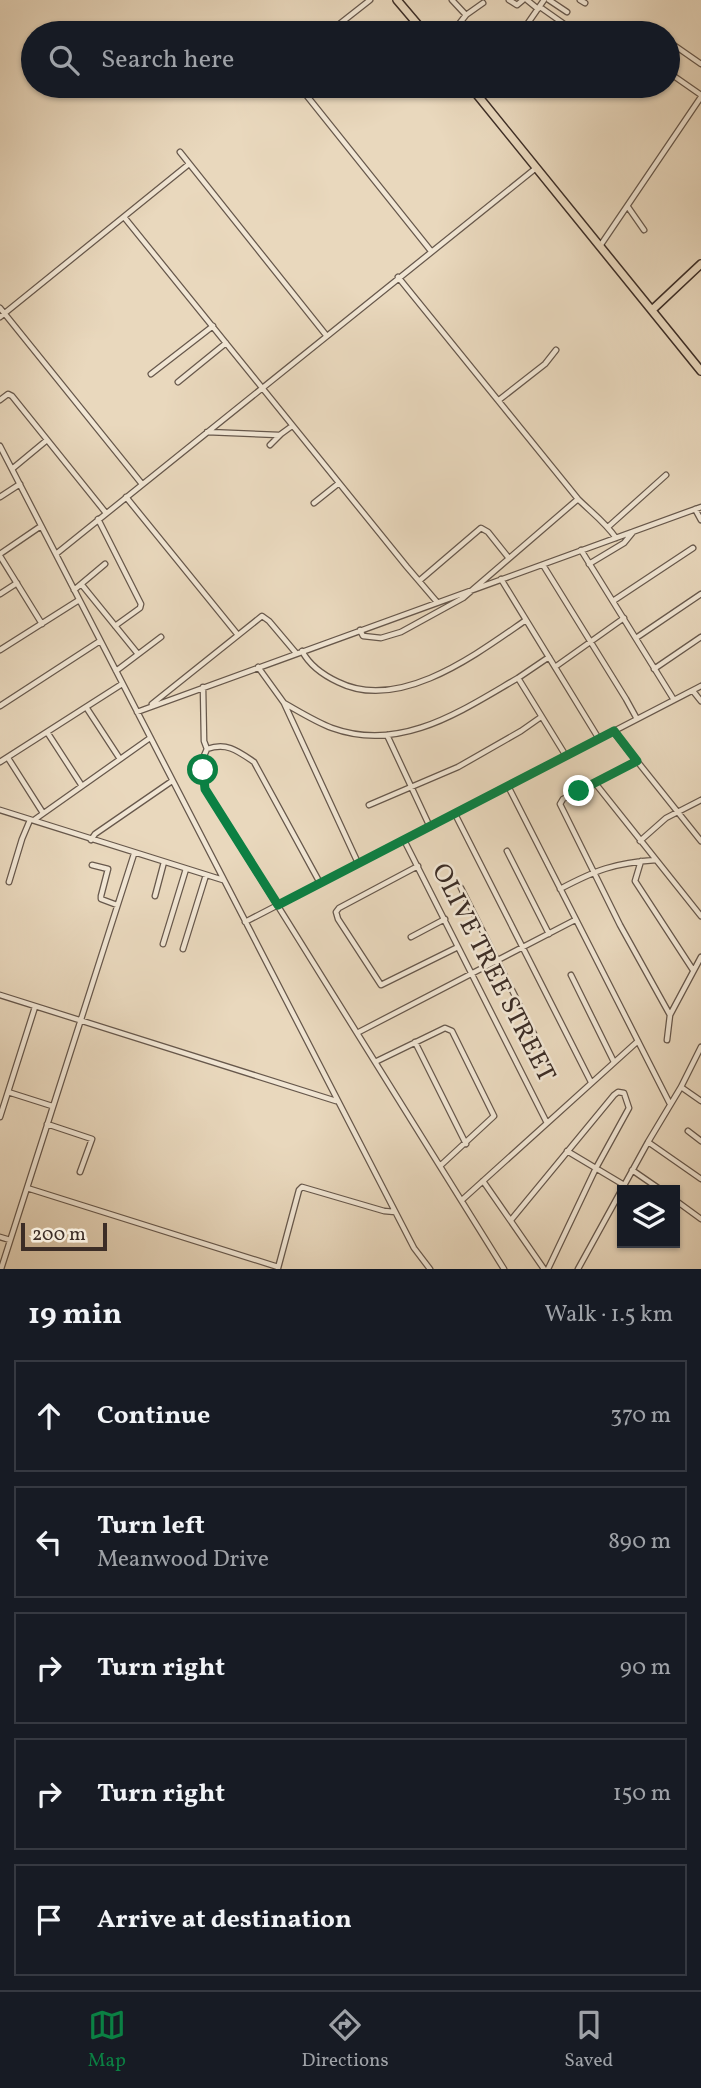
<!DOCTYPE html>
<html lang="en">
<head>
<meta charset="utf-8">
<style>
	:root { --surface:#171b24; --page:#20242c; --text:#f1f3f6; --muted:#9ea1a6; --line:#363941; --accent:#0b8043 }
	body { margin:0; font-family:Vollkorn,serif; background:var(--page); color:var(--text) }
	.controls { position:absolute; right:21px; bottom:21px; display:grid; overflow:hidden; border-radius:0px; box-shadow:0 2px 5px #0004 }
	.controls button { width:63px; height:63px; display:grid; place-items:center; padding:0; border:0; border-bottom:2px solid var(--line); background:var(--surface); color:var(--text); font:35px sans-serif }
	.scale { position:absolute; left:21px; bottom:18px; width:86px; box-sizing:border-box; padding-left:7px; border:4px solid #3c2d26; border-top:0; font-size:19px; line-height:24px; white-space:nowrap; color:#3c2d26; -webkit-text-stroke:5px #f1e6d4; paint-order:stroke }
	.stop { position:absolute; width:21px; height:21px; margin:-16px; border:5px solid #0b8043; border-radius:50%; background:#fff }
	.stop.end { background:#0b8043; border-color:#fff; box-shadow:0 2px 7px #0008 }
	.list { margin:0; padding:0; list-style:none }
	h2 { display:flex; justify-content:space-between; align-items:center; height:91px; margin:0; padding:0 28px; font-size:30px }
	h2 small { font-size:23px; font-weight:400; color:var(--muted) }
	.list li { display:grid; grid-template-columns:46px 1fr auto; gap:21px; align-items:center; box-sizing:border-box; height:112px; margin:0 14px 14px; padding:0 14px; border:2px solid var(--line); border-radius:0px }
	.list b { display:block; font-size:26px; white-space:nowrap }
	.list p { margin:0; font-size:23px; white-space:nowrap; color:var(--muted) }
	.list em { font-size:23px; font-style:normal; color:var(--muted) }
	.icon { flex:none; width:38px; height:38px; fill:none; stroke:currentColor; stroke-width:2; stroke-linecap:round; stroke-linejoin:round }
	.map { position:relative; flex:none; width:701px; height:1269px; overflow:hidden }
	.search { position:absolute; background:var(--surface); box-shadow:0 2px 5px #0004; left:21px; right:21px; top:21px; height:77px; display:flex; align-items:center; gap:18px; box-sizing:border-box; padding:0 24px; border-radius:38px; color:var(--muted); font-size:26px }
	.sheet { height:721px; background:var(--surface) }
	nav { display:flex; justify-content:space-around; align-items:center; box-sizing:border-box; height:98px; border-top:2px solid var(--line); background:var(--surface); font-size:19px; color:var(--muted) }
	nav a { display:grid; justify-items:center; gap:4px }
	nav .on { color:var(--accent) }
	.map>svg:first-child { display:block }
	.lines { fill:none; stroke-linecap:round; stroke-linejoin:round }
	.minor-casing { stroke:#67584c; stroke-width:7 }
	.major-casing { stroke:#3c2d26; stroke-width:10 }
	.minor { stroke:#f1e6d4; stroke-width:4.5 }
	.major { stroke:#e9d8bd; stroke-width:7 }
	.route { stroke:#0b8043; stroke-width:9 }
	.labels { text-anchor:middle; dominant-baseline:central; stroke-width:5; stroke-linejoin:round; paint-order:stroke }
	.street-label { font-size:26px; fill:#3c2d26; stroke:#f1e6d4 }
</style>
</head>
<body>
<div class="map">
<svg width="701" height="1269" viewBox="0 0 701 1269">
	<rect width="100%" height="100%" fill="#e9d8bd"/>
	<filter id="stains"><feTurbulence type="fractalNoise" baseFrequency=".00286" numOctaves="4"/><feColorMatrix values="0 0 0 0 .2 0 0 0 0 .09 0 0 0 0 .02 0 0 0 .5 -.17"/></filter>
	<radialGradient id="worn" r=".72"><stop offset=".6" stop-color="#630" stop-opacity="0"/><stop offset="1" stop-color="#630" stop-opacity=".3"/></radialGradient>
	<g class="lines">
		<g class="minor-casing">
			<path id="minor" d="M452,0L466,15
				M509,0L517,5L523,0
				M527,0L538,9
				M549,0L567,12
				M580,0L585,3
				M540,7L577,33
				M655,32L657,33
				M328,33L370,0
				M452,33L466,15L483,3
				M521,33L544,0
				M668,41L701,64
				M668,72L701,95
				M299,86L431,251
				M480,97L487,86
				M180,152L326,335
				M628,207L644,230
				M124,217L407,567L437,602
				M600,246L701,97
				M398,277L578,499C591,512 605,522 616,538
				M0,308L142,484
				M0,317L189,164
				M151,374L213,326
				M178,382L226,343
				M0,400L8,394L12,396L106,513
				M499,400L545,364L556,350
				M207,432L279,435
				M270,445L281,434L292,426
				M0,446L414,1248L430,1269
				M12,469L47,440
				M0,497L20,484
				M126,497L238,635
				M314,503L339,483
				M695,509L701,520
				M98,519L141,604L140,608L115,626
				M608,527L666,475
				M581,550L674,700
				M0,554L41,526
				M56,554L536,168
				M0,556L42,624
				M589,564L624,543L633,532
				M543,565L626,699L637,719
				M501,579L599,739
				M419,581L481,528L488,532L508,557
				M82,585L138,654
				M74,590L105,564
				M0,594L17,583
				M613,601L693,548
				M360,630L363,636L381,638L401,632L463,598L578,499
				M636,638L701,594
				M0,650L79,600
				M302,651C310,666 323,675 338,682C400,713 478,653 526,620
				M258,667L284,703L358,863
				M555,667L624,618
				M654,669L701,637
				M116,671L161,637
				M518,678L549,657
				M203,687L204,741L207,749L203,758L205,789L504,1269
				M693,691L701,701
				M284,703C300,712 316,722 332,728C401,753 461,711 518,678L566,756
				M152,704L262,616L269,621L296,653
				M0,706L100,641
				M86,707L120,759
				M137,712L701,507
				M613,731L701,841
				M47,732L82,786
				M387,735L430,827
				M207,749C227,742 238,751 254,762L320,883
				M8,758L43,813
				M637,761L563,799L560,804L620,925L670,1015
				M0,762L122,684
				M595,783L701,916
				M508,786L670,1104
				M369,805L458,767L521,731L541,717
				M0,810L223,880
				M455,814L591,1082
				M34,820L150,738
				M91,840L95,834L172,781
				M404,840L547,1123
				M640,841L666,818L701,800
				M507,851L549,934
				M641,861L635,881L693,970
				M92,865L108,869L101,896V899L117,905
				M418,866L339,908L336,912L338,919L381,985L458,947
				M9,882L22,839L30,820
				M461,888L541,1048
				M560,889C596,870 614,863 656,860
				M155,896L164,862
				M245,922L701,686
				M411,937L445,919
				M163,944L186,869
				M183,949L206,875
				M571,975L614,1062
				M0,995L336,1101
				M357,1033L575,920
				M667,1040L670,1015L701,957
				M415,1042L466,1144
				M375,1062L445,1028L452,1031L494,1116L440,1166
				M681,1087L701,1101
				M8,1092L52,1106
				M0,1117L35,1007
				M47,1124L92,1139L80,1172
				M688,1131L701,1141
				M648,1142L701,1179
				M567,1151L624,1185
				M632,1170L661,1190
				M483,1181L544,1269
				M27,1188L278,1267
				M462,1200L638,1041
				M675,1200L701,1219
				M511,1220L614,1095L618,1092L624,1093L629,1108L596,1168L548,1269
				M0,1237L10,1240
				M278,1268L299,1190L302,1187L384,1211L395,1212
				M1,1269L134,854
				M578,1269L648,1142L681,1087L701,1047"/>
		</g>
		<g class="major-casing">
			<path id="major" d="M397,0L425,33
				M470,86L701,371
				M652,310L701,264"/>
		</g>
		<use href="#minor" class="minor"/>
		<use href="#major" class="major"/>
	</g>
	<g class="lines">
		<path class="route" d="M203,770L205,789L278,905L614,731L637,761L579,791"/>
	</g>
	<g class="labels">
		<g class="street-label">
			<text transform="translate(493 973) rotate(63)">OLIVE TREE STREET</text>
		</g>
	</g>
	<rect width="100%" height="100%" filter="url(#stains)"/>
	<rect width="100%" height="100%" fill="url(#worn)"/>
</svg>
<div class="controls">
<button><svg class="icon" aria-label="layers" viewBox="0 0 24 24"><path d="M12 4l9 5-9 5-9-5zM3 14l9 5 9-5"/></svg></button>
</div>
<div class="scale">200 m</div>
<div class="stop" style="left:203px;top:770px"></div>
<div class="stop end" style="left:579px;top:791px"></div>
<div class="search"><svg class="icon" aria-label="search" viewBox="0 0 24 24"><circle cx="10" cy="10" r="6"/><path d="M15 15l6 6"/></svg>Search here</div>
</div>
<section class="sheet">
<h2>19 min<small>Walk · 1.5 km</small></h2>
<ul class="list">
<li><svg class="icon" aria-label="ahead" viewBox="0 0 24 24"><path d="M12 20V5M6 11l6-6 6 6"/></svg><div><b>Continue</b></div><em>370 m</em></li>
<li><svg class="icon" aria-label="left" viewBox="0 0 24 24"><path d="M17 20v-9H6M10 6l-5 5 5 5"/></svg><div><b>Turn left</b><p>Meanwood Drive</p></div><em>890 m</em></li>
<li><svg class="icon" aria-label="right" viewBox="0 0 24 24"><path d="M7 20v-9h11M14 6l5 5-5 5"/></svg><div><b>Turn right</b></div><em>90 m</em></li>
<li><svg class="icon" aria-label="right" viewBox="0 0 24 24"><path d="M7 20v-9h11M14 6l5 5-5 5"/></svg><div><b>Turn right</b></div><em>150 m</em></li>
<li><svg class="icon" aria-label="arrive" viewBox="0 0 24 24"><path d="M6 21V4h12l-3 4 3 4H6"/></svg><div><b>Arrive at destination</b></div></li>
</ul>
</section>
<nav>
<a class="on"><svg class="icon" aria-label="map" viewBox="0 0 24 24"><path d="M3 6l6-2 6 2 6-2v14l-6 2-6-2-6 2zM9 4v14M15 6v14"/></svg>Map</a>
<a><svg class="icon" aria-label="directions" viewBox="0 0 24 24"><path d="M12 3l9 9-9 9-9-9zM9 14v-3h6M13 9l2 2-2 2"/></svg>Directions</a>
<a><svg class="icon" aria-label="saved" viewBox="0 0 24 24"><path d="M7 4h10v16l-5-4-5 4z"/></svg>Saved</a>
</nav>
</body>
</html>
